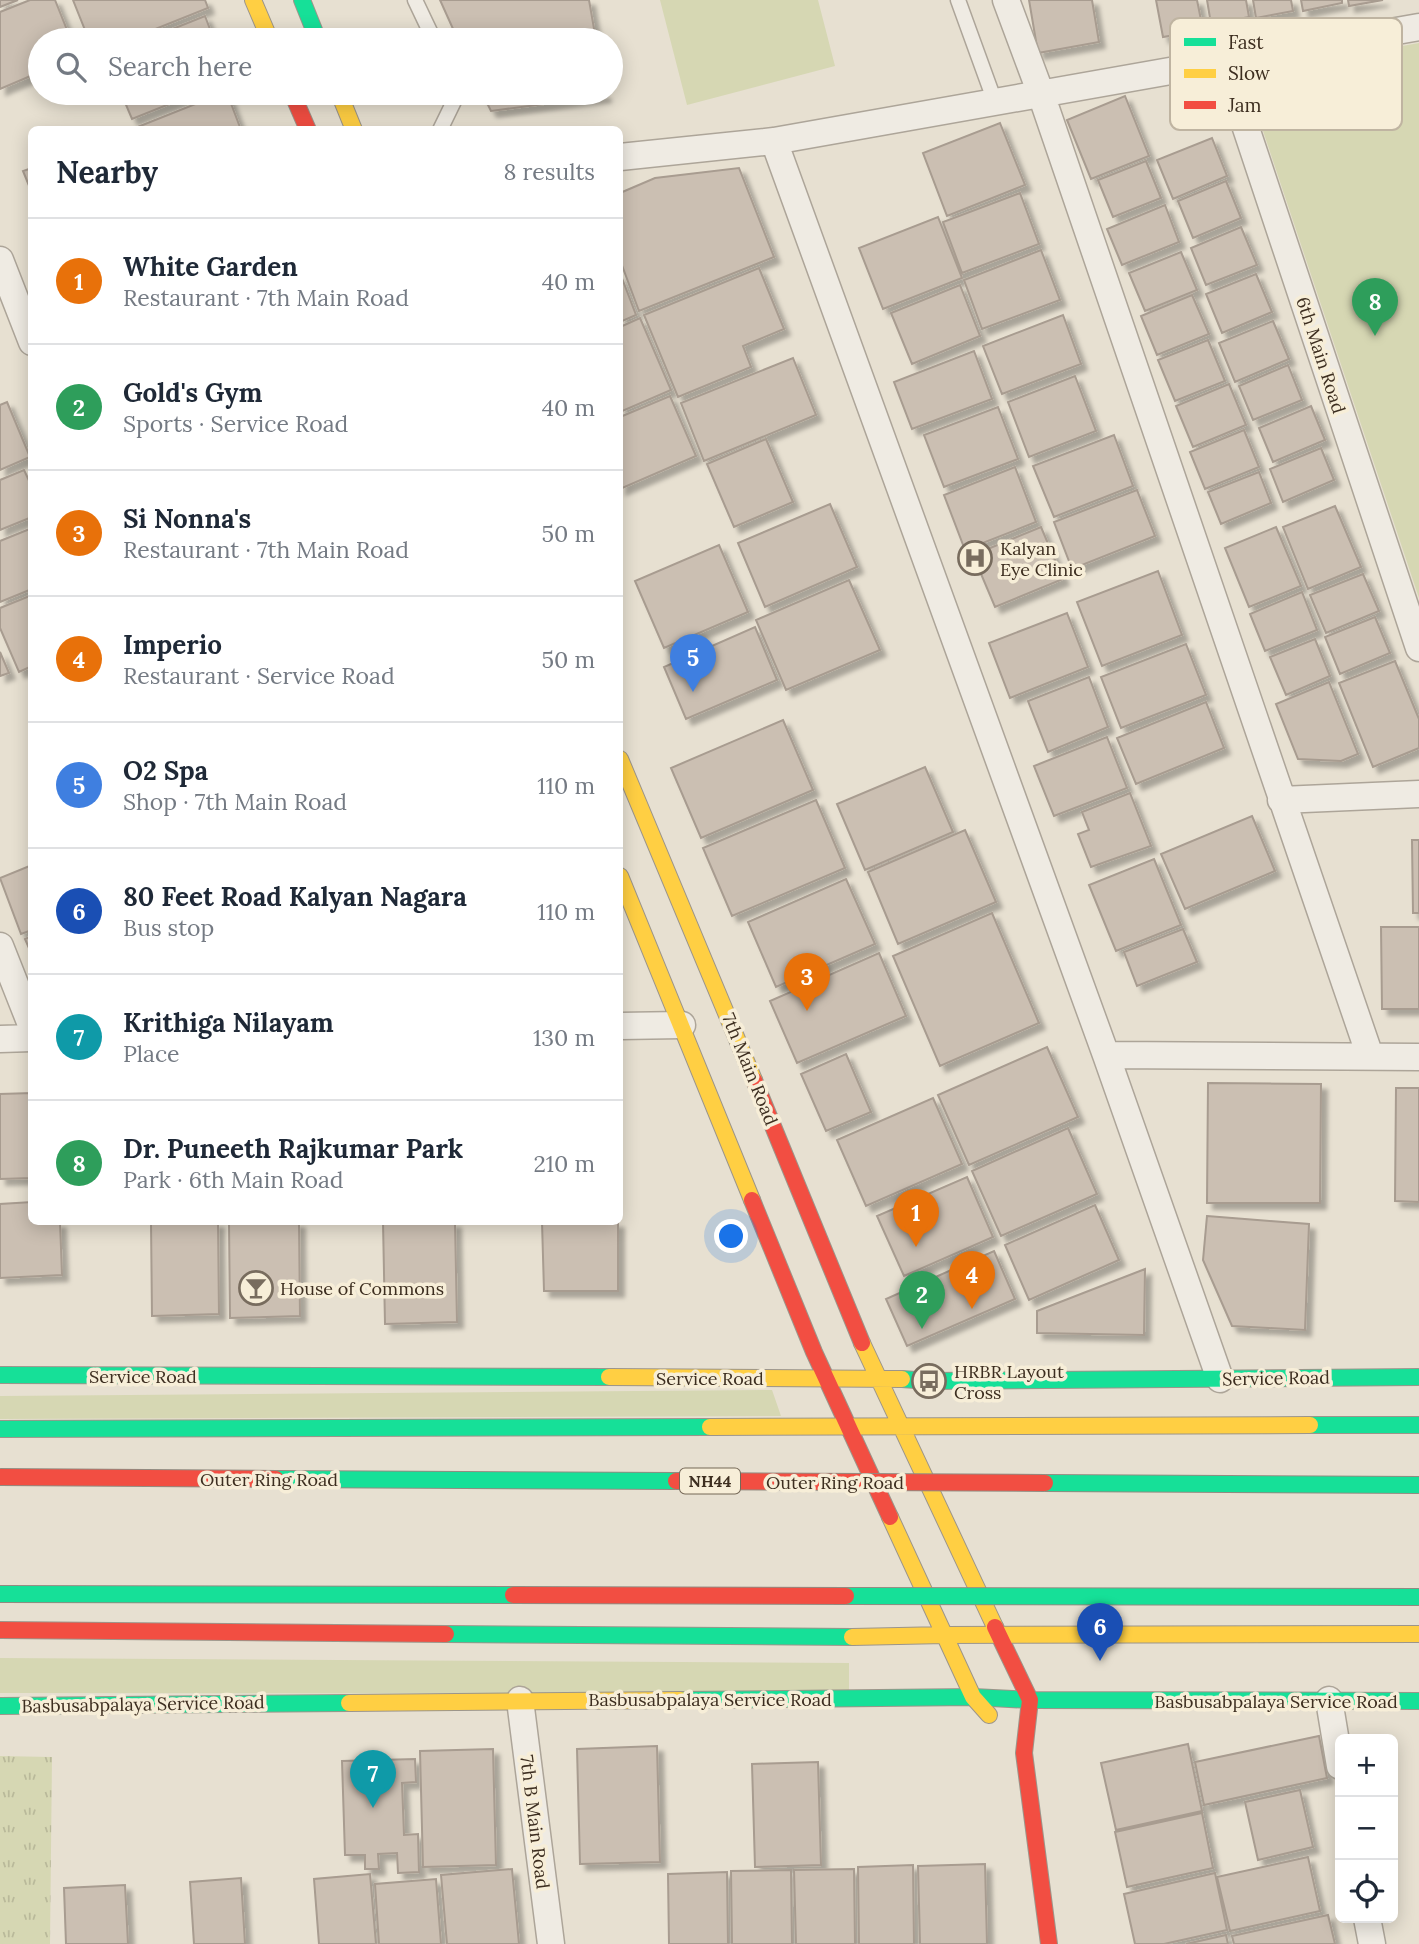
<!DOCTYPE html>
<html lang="en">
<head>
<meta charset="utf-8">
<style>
	:root { --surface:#fff; --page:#f6f6f7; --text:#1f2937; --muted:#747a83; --line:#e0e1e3; --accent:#b45309 }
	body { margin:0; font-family:Lora,serif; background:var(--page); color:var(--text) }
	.controls { position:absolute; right:21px; bottom:21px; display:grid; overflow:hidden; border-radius:10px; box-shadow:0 4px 18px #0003 }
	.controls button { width:63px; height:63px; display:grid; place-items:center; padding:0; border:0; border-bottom:2px solid var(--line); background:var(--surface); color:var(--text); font:35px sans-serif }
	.you { position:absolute; left:732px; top:1237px; width:24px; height:24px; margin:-18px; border:5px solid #fff; border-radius:50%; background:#1a73e8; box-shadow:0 0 0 10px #1a73e833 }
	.badge { display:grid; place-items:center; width:46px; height:46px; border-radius:50%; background:var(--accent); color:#fff; font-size:23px; font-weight:700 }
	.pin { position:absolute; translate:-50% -58px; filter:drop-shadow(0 2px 4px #0008) }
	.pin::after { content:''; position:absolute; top:37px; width:24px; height:21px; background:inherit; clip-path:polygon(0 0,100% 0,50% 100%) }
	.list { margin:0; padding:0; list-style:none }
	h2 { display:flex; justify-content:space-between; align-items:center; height:91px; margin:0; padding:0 28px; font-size:30px }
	h2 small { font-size:23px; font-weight:400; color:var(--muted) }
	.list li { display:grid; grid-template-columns:46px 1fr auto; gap:21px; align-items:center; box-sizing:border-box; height:126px; padding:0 28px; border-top:2px solid var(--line) }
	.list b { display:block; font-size:26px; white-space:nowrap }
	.list p { margin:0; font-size:23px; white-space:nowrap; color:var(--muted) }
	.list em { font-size:23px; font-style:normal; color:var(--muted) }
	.icon { flex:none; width:38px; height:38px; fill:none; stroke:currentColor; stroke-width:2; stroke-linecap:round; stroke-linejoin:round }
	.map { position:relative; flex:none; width:1419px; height:1944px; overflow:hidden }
	.search { position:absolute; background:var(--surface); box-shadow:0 4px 18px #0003; left:28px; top:28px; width:595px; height:77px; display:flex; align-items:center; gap:18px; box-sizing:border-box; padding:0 24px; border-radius:38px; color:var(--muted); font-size:26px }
	.panel { position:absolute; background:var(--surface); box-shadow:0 4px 18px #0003; left:28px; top:126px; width:595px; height:1099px; border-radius:10px }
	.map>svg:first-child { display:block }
	.grass { fill:url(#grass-tufts) }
	.park { fill:#d6d7b3 }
	.building { fill:#cbbfb2; stroke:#a89c90; stroke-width:2; filter:url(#shadow) }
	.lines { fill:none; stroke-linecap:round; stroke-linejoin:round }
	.lane-casing { stroke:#ada599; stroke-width:17 }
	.street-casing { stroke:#ada599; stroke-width:29 }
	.fast-casing { stroke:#9c958a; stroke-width:18 }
	.slow-casing { stroke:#9c958a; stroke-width:18 }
	.jam-casing { stroke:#9c958a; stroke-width:18 }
	.lane { stroke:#efebe3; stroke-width:14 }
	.street { stroke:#efebe3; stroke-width:26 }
	.fast { stroke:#16e098; stroke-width:16 }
	.slow { stroke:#ffcf43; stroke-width:16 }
	.jam { stroke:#f24e42; stroke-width:16 }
	.fast-bridge-casing { stroke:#928b80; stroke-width:18; stroke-linecap:butt }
	.jam-bridge-casing { stroke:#928b80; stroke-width:18; stroke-linecap:butt }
	.fast-bridge { stroke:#16e098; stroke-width:16 }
	.jam-bridge { stroke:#f24e42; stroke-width:16 }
	.labels { text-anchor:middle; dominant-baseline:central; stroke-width:7; stroke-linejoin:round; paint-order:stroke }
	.shield { fill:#f7eed8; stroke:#756857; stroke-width:2 }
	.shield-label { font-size:16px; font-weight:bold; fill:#3d2e20 }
	.street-label { font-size:18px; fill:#3d2e20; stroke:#f7eed8 }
	.poi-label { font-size:18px; fill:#3d2e20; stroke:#f7eed8; text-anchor:start }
	.key { fill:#f7eed8; stroke:#bfb4a1; stroke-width:2 }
	.key-label { font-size:19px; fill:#3d2e20 }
</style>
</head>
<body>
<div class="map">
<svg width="1419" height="1944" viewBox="0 0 1419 1944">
	<defs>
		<pattern id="grass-tufts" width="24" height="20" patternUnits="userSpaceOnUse" patternTransform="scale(1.75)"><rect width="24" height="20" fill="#d6d7b3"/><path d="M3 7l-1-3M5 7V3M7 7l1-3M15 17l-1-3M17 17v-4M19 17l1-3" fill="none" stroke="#b9b99a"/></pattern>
		<filter id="shadow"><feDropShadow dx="6" dy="6" stdDeviation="2" flood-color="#0004"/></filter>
	</defs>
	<rect width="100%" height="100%" fill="#e7e0d1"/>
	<path class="grass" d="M0,1756L52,1757L50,1944H0Z"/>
	<path class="park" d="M660,0H818L835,66L687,105Z
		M1419,43V598L1244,74Z
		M772,1390L781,1416L0,1419V1396Z
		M0,1658L849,1663V1694L0,1693Z"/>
	<path class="building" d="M0,0H18L0,7Z
		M30,0H55L71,40H40V72L0,89V12Z
		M73,0H205L208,8L128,40H89Z
		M440,0H589L596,40H458Z
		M1029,0H1092L1099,42L1038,53Z
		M1156,0H1197L1203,30L1163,37Z
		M1207,0H1246L1249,17L1211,24Z
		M1253,0H1291L1293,11L1256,18Z
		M1301,0H1342V3L1303,11Z
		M1348,0H1383L1349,6Z
		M205,16L214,40H145Z
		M121,93H197L132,119Z
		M223,93H227L241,130H130Z
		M482,93H604L605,96L491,111Z
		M1125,96L1149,156L1091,179L1067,120Z
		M1000,123L1025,185L947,216L923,153Z
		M1212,138L1227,176L1173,199L1157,160Z
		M1146,161L1161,198L1113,217L1098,180Z
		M32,168V193L23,171Z
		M739,168L774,257L639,311L620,260V193L655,178Z
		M1226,181L1241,218L1193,238L1178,201Z
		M1020,193L1039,244L962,273L943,222Z
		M1165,205L1179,242L1122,265L1107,229Z
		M938,217L962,278L883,309L859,248Z
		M1241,227L1257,265L1206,285L1191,248Z
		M1041,250L1060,300L982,329L964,280Z
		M1181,252L1197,290L1145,311L1129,273Z
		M759,268L784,329L743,346L751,367L678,397L644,315Z
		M620,273L636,315L620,322Z
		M1256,274L1272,312L1222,333L1206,294Z
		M960,285L980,336L912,364L891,313Z
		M1192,295L1209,334L1157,355L1141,316Z
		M1063,315L1081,364L1002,394L983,346Z
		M640,318L671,390L620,412V327Z
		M1273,321L1289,359L1235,382L1219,343Z
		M1208,340L1225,381L1175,401L1158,360Z
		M974,351L992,399L912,429L894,382Z
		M793,358L816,415L704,461L681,403Z
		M1288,365L1302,400L1253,420L1239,386Z
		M1075,376L1096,431L1029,457L1008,402Z
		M1229,384L1246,425L1193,447L1176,406Z
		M670,396L696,456L620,489V417Z
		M7,402L30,457L0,470V405Z
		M1311,406L1325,440L1273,462L1259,428Z
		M998,407L1018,459L944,487L924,435Z
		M1244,430L1259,467L1205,489L1190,452Z
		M1114,435L1133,486L1054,517L1033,466Z
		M766,439L793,502L734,527L707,464Z
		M1321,448L1334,480L1283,502L1270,469Z
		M1015,467L1036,522L965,550L944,495Z
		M24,470L32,487V517L0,530V480Z
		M1259,472L1271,503L1221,524L1208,492Z
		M1137,490L1155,536L1072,569L1054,522Z
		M830,504L857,567L765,607L738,543Z
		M1335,506L1361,567L1308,589L1283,527Z
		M1041,527L1063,579L995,607L973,555Z
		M1276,527L1301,586L1249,607L1225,548Z
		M32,528V589L0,602V541Z
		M719,545L748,612L664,648L635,581Z
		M1158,571L1182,635L1102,666L1077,602Z
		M1363,574L1379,611L1326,633L1310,595Z
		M849,580L880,650L786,690L756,620Z
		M1302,592L1317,630L1265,651L1250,614Z
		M32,595V666L19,672L0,628V608Z
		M1067,613L1088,667L1010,698L989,643Z
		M1375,617L1390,653L1340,674L1325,637Z
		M755,627L777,680L686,719L664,667Z
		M1315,639L1330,676L1286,695L1270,657Z
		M1186,644L1206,695L1121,728L1101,677Z
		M0,652L9,673L0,676Z
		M1395,661L1419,719V748L1373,767L1339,683Z
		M1089,677L1108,727L1048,752L1028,701Z
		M1329,682L1358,754L1341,761L1298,759L1276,704Z
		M1206,702L1224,748L1136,784L1117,738Z
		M783,720L813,790L701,838L671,768Z
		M1107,737L1127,788L1054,816L1034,766Z
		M925,767L953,832L865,870L837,804Z
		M1130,793L1151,846L1091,867L1078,834L1089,830L1082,812Z
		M816,800L845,868L732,916L703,848Z
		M1252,816L1275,871L1185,909L1161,854Z
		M965,830L996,902L898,944L868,872Z
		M1412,840H1419V913H1413Z
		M1154,859L1181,925L1116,951L1089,885Z
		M32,865V930L21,934L0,878Z
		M846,879L875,944L776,987L748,922Z
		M992,913L1039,1023L940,1066L893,956Z
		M1381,927H1419V1009H1382Z
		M1183,929L1197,962L1137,986L1124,952Z
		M32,936V955L25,939Z
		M879,953L906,1016L797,1063L770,1001Z
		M1047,1047L1078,1117L969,1165L938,1095Z
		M846,1054L871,1112L826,1131L801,1074Z
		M1208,1083L1321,1084L1320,1203H1207Z
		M1396,1088H1419V1202L1395,1201Z
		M32,1093V1178L0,1179V1094Z
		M933,1098L962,1164L866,1206L837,1140Z
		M1068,1128L1097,1194L1001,1236L972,1171Z
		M967,1177L993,1237L904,1276L877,1216Z
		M32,1202V1222H60L62,1275L0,1278V1204Z
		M1095,1205L1119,1260L1029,1300L1005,1245Z
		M1207,1216L1309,1224L1305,1330L1232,1326L1203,1260Z
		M151,1222H218L219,1314L152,1316Z
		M229,1222H299L300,1316L230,1318Z
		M383,1222H455L457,1322L385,1324Z
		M542,1222H618V1291H544Z
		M994,1251L1015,1299L907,1346L886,1299Z
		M1145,1269L1144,1335L1037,1333V1311Z
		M1319,1736L1327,1778L1204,1805L1195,1762Z
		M1188,1744L1202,1811L1116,1830L1101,1763Z
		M657,1746L660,1862L580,1864L577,1749Z
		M493,1749L496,1865L423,1867L420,1751Z
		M415,1759L416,1782L402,1783L404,1835L418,1834L419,1872L398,1873L397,1853L378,1854L379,1869H365V1855H345L342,1761Z
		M818,1762L821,1865L755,1867L752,1764Z
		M1300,1790L1313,1847L1258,1860L1245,1802Z
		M1202,1813L1213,1868L1127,1887L1115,1832Z
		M1308,1857L1320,1911L1230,1931L1217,1877Z
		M985,1864L987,1944H920L918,1866Z
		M913,1865L914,1944H859L858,1867Z
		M512,1869L519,1944H447L441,1875Z
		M854,1869L855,1944H796L794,1870Z
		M791,1870L792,1944H732L731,1871Z
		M727,1872L728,1944H669L668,1874Z
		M1215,1873L1227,1930L1164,1944H1135L1124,1894Z
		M370,1874L376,1944H319L314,1879Z
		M241,1878L245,1944H194L190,1882Z
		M436,1879L441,1944H379L375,1884Z
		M125,1885L128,1944H66L64,1888Z
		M1328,1915L1335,1944H1234L1232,1936Z
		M1226,1935L1228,1944H1186Z"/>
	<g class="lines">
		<g class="lane-casing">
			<path id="lane" d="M415,0L434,40
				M958,0L995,102
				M440,130L458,93"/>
		</g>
		<g class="street-casing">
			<path id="street" d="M1006,0L1041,94L1370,1056
				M1224,62L1419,648
				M774,141L1106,1055L1220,1379
				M620,157L774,141L1419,27
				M0,260L32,342
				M1281,800L1419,794
				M0,946L32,1027
				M620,1026L682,1025
				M0,1039L32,1038
				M1106,1055L1419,1057
				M520,1700L551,1944
				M1329,1700L1340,1766
				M1367,1918L1372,1944"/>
		</g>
		<g class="fast-casing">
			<path id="fast" d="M302,0L318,40
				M0,1375L609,1377
				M902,1379L929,1381L1419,1377
				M1310,1425H1419
				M0,1429L710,1427
				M446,1634L852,1637
				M681,1700L973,1697L1030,1700L1419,1701
				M0,1706L349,1703"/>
		</g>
		<g class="slow-casing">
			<path id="slow" d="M253,0L270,40
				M339,93L354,130
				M620,759L754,1080
				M620,876L752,1200
				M862,1343L995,1627
				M609,1377L902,1379
				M710,1427L1310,1425
				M890,1517L973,1697L989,1715
				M852,1637L945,1635L1419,1634
				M349,1703L681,1700"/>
		</g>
		<g class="jam-casing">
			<path id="jam" d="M292,93L308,130
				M754,1080L862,1343
				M752,1200L814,1352L890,1517
				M995,1627L1030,1700L1024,1753L1049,1944
				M0,1630L446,1634"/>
		</g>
		<use href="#lane" class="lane"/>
		<use href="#street" class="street"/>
		<use href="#fast" class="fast"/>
		<use href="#slow" class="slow"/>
		<use href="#jam" class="jam"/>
		<g class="fast-bridge-casing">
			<path id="fast-bridge" d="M276,1479L676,1481
				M1045,1483L1419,1485
				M0,1594L513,1595
				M846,1596L1419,1597"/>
		</g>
		<g class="jam-bridge-casing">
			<path id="jam-bridge" d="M0,1477L276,1479
				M676,1481L1045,1483
				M513,1595L846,1596"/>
		</g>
		<use href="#fast-bridge" class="fast-bridge"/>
		<use href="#jam-bridge" class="jam-bridge"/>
	</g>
	<defs>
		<g id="hospital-ring" transform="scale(1.75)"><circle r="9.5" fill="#f7eed8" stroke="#786c5e" stroke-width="1.5"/><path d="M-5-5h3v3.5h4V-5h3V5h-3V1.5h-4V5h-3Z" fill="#786c5e"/></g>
		<g id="bar-ring" transform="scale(1.75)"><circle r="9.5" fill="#f7eed8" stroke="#786c5e" stroke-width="1.5"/><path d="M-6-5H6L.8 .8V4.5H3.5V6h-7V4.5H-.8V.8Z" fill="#786c5e"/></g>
		<g id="bus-ring" transform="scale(1.75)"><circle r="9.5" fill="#f7eed8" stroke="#786c5e" stroke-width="1.5"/><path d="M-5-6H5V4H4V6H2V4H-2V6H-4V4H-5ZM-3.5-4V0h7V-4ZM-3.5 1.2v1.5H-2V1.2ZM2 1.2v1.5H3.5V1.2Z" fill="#786c5e"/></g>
	</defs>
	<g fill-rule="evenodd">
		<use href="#hospital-ring" x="975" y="558"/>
		<use href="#bar-ring" x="256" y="1288"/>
		<use href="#bus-ring" x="929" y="1381"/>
	</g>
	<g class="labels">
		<rect class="shield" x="680" y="1468.5" width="60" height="25" rx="5"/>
		<g class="shield-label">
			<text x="710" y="1481">NH44</text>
		</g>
		<g class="street-label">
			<text transform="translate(1321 355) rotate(72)">6th Main Road</text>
			<text transform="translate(750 1069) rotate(68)">7th Main Road</text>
			<text x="143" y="1376">Service Road</text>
			<text x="710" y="1378">Service Road</text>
			<text transform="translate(1276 1378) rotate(-1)">Service Road</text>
			<text x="269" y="1479">Outer Ring Road</text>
			<text x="835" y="1482">Outer Ring Road</text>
			<text x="710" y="1699">Basbusabpalaya Service Road</text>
			<text x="1276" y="1701">Basbusabpalaya Service Road</text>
			<text transform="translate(143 1704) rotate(-1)">Basbusabpalaya Service Road</text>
			<text transform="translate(535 1822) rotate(83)">7th B Main Road</text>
		</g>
		<g class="poi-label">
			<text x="1000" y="548">Kalyan<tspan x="1000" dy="21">Eye Clinic</tspan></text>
			<text x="280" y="1288">House of Commons</text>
			<text x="954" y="1371">HRBR Layout<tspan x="954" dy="21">Cross</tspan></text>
		</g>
	</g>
	<rect x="1170" y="18" width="232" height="112" rx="10" class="key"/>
	<rect x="1184" y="38" width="32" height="8" fill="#16e098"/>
	<rect x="1184" y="69" width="32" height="9" fill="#ffcf43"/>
	<rect x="1184" y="101" width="32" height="8" fill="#f24e42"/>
	<g class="key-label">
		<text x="1228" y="49">Fast</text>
		<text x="1228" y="80">Slow</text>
		<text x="1228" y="112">Jam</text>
	</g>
</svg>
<div class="controls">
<button>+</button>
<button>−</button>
<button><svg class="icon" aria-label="locate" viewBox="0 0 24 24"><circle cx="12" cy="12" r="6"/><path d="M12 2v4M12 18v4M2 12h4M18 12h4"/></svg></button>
</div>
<div class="you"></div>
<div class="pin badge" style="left:916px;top:1247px;background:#e8710a">1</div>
<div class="pin badge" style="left:922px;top:1329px;background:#2e9e5b">2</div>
<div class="pin badge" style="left:807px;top:1011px;background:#e8710a">3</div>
<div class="pin badge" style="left:972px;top:1309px;background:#e8710a">4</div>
<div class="pin badge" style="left:693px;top:692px;background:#3f7fe0">5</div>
<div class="pin badge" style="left:1100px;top:1661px;background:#1a4fb4">6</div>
<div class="pin badge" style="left:373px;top:1808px;background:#0f9aa8">7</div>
<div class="pin badge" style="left:1375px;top:336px;background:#2e9e5b">8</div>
<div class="search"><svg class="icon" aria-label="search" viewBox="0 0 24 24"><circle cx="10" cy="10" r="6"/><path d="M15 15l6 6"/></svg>Search here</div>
<section class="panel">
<h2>Nearby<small>8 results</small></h2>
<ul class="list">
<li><span class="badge" style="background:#e8710a">1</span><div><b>White Garden</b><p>Restaurant · 7th Main Road</p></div><em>40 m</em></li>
<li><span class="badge" style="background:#2e9e5b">2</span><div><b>Gold's Gym</b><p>Sports · Service Road</p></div><em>40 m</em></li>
<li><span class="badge" style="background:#e8710a">3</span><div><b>Si Nonna's</b><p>Restaurant · 7th Main Road</p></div><em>50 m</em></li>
<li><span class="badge" style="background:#e8710a">4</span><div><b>Imperio</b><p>Restaurant · Service Road</p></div><em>50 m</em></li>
<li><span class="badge" style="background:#3f7fe0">5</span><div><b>O2 Spa</b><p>Shop · 7th Main Road</p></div><em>110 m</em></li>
<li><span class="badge" style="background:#1a4fb4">6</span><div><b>80 Feet Road Kalyan Nagara</b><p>Bus stop</p></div><em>110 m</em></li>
<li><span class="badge" style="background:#0f9aa8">7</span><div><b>Krithiga Nilayam</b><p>Place</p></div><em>130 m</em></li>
<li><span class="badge" style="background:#2e9e5b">8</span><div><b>Dr. Puneeth Rajkumar Park</b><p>Park · 6th Main Road</p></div><em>210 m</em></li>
</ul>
</section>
</div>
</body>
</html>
